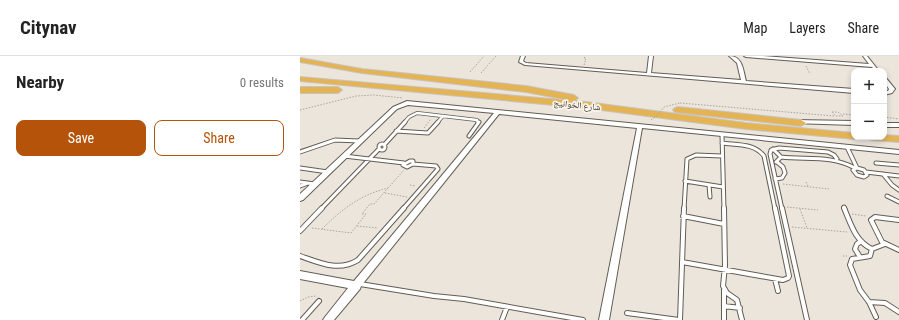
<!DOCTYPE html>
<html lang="en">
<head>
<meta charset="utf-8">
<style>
	:root { --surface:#fff; --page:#f2f2f2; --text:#222; --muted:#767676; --line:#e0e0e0; --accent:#b45309 }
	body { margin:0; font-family:"Roboto Condensed","Noto Naskh Arabic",sans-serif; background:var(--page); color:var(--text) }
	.controls { position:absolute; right:12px; top:12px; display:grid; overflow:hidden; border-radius:8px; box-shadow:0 2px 6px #0003 }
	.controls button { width:36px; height:36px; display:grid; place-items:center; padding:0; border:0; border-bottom:1px solid var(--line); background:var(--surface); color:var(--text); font:20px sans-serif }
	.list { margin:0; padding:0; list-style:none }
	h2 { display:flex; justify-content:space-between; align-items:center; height:52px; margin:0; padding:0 16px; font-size:17px }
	h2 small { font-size:13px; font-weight:400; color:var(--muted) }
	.actions { display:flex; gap:8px; padding:12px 16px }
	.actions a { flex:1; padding:9px 0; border:1px solid var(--accent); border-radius:8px; text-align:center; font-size:14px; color:var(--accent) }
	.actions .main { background:var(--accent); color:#fff }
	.map { position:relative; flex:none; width:599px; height:264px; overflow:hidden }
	header { display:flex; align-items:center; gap:24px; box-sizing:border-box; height:56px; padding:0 20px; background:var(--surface); border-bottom:1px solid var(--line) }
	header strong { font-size:19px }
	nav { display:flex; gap:22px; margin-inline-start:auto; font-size:14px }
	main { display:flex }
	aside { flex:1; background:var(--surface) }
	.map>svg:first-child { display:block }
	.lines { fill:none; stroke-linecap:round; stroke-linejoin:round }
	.service-far2-casing { stroke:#625d54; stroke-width:4 }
	.service-far1-casing { stroke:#625d54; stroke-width:5 }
	.service-casing { stroke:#625d54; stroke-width:6 }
	.minor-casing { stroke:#625d54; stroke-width:2 }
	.trunk-casing { stroke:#c6c5c4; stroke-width:2 }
	.path { stroke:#a9a49d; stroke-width:1; stroke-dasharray:1.5 1.5; stroke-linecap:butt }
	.service-far2 { stroke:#fff; stroke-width:2.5 }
	.service-far1 { stroke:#fff; stroke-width:3 }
	.service { stroke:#fff; stroke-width:4 }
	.minor { fill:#fff; fill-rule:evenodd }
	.trunk { fill:#e4b354; fill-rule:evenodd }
	.path-bridge { stroke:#a9a49d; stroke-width:1; stroke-dasharray:1.5 1.5; stroke-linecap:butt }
	.labels { text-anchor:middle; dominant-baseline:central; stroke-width:3.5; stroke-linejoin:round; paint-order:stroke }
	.far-street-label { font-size:9px; fill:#32302c; stroke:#f9f3e9 }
</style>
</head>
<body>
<header>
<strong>Citynav</strong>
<nav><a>Map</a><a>Layers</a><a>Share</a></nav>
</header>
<main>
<aside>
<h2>Nearby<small>0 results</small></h2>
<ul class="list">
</ul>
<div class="actions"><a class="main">Save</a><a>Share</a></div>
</aside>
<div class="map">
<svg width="599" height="264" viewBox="0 0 599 264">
	<rect width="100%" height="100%" fill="#ece5dc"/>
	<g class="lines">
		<g class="service-far2-casing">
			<path id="service-far2" d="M104,67L109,61L117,57L177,64L178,67
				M137,67L143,60"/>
		</g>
		<g class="service-far1-casing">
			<path id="service-far1" d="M96,75L128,77L138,66
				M422,79L424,153
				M169,80L179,66
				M422,87C437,89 454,87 464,100L475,153
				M79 91a3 3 0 1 1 6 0a3 3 0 1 1-6 0Z
				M84,89L105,66
				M547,91L557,112
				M473,93L481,101L476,106
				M0,96L35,84L59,85
				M44,100L104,107
				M481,101C507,104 531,99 555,112
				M110,105H113V108L107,111L103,109Z
				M576,107L599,109
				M0,112L28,116
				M557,112L564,114L567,119L564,121L557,119L553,114Z
				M566,116L599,120
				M583,118L592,129L599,134
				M475,123L482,122L485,117L483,111L477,106
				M385,125L423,131
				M0,126L15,128
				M409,129L410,141
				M0,130L8,127
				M587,140L599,146
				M544,151L545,153
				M21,153L79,93
				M103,153L138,113L136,110L113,108
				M384,153L387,103L396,99L422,100
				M482,153L470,98L471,94L479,92L528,96L534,99L537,103"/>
		</g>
		<g class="service-casing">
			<path id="service" d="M424,152L425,210L423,230L427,237L437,244L442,264
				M482,152L507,264
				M544,152C551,168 555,185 572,193L585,188
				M383,160L424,168
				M599,164L575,161L571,164L582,186L599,194
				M0,175L22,152
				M560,186L557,188L555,193L560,201
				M572,193L570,200L552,203L550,209L560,234L569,246L576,261
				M0,200C20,207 39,216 58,204L104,152
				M382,206L483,224L488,222L489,220L475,152
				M475,223L478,235
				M60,228L134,240L164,243L283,264
				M424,234V264
				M569,246L585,247L599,256
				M424,250L440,252
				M327,257L379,264
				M2,264L19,245
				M202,264L207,251
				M380,264L384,152"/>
		</g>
		<g class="minor-casing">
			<path id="minor" d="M221,0H225L223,5L226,7L347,17L349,0H353L351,17L441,24L437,7L429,0C443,0 443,14 446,25L554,33V37L225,9L219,6Z
				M444,0H463L569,8L563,0H567L579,15H575L572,11L446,1Z
				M584,22H586L595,33L592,37L584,39V35H588L589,33L584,26Z
				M107,45L599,94V98L342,72L309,264H299L337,72L199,58L61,230L60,233L34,264H23L25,261L48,232L0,223V215L54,225L194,57L108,49L97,53L3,144L0,145V138L93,51Z
				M494,64L554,65V69L492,67L491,66Z
				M584,67H599V71H584Z"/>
		</g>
		<g class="trunk-casing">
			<path id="trunk" d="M0,2L62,13L226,30L274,39L278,42L274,45L226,36L62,17L0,6Z
				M0,21L286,46L446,67L554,77V81H558L554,83L446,73L286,52L0,25Z
				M0,31H38L42,34L38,37H0Z
				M378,51L501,64L506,67L501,70L375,56L373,54L375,52Z
				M584,79L599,80V86L571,84L566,81H584Z"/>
		</g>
		<path class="path" d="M284,9L286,3H284L285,0
			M506,10L510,18
			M170,16L184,0
			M181,17L196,0
			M380,47L534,60
			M0,54L56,40L73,39L103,42
			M532,56H538L543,60H536Z
			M543,58L554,59
			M584,61L599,63
			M124,72L131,63
			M506,126L508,130
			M483,128L529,133
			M110,129L116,130
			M85,137L107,141
			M487,151L518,154
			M500,153L507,172
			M552,158L566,160
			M57,170L78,172
			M492,171L547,176
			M12,172L51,177L66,158H62L70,148H74L104,114
			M22,173C42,153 60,139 88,132
			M543,200H547
			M0,245L8,241L16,240"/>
		<use href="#service-far2" class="service-far2"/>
		<use href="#service-far1" class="service-far1"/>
		<use href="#service" class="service"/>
		<use href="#minor" class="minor"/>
		<use href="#trunk" class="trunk"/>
		<path class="path-bridge" d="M351,64L358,59L364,51L380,47"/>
	</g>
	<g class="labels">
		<g class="far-street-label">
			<text transform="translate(277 49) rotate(6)">شارع الخوانيج</text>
		</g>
	</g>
</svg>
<div class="controls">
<button>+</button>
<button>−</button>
</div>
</div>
</main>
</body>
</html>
